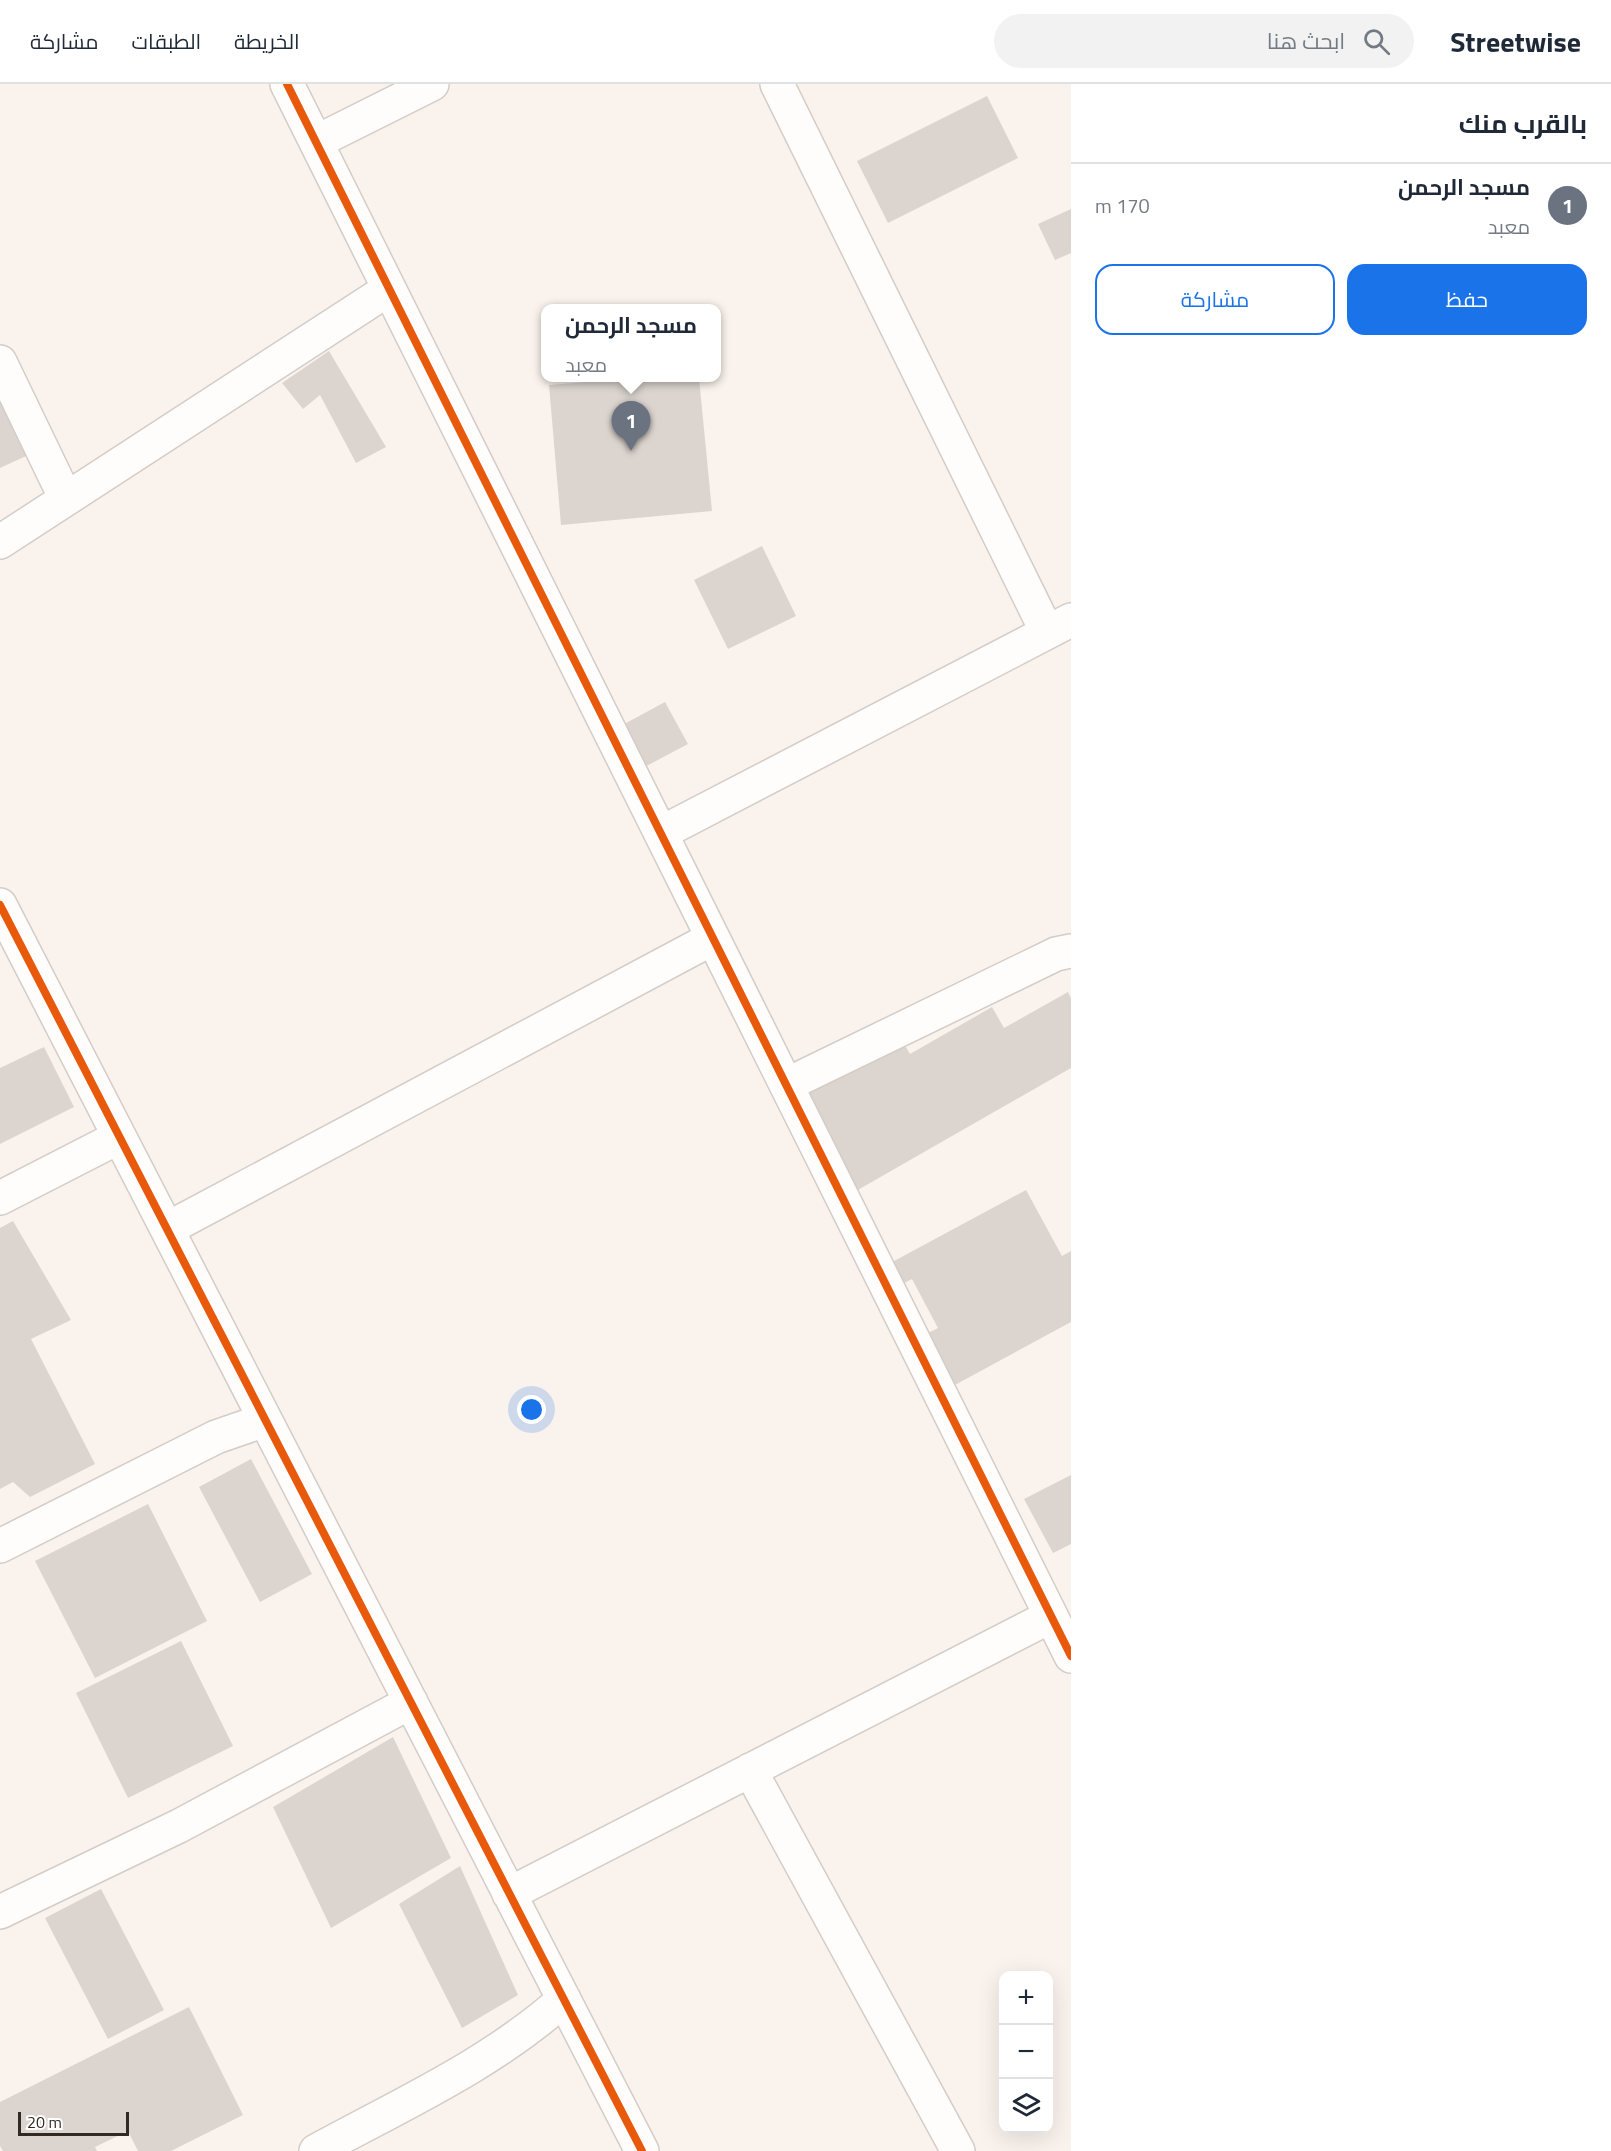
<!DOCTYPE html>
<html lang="ar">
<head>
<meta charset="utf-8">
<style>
	:root { --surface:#fff; --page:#f2f2f3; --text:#1f2937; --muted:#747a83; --line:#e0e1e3; --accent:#1a73e8 }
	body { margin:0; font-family:"Titillium Web",Cairo,sans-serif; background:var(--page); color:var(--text); direction:rtl }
	.controls { position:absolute; right:18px; bottom:18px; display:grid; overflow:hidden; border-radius:12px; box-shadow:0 6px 24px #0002 }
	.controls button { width:54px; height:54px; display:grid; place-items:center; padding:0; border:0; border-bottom:2px solid var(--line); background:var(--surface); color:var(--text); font:30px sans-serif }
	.scale { position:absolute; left:18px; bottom:15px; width:111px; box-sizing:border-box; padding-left:6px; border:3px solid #312924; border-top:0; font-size:16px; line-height:21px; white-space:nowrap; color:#312924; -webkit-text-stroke:4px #fff; paint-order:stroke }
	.you { position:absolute; left:532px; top:1326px; width:21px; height:21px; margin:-15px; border:4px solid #fff; border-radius:50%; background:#1a73e8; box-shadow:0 0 0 9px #1a73e833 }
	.badge { display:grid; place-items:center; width:39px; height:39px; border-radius:50%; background:var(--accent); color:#fff; font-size:20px; font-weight:700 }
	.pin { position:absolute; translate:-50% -50px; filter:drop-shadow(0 2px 3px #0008) }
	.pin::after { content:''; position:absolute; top:32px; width:21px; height:18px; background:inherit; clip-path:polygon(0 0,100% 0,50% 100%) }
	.popup { position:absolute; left:541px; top:220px; width:180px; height:78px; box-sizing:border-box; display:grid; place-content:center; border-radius:12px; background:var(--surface); filter:drop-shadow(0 2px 4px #0005); font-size:20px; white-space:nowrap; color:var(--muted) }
	.popup b { font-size:22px; color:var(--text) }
	.popup::after { content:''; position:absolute; left:50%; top:100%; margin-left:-12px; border:12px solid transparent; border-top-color:var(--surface) }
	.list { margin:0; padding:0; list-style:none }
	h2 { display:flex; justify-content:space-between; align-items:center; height:78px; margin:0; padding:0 24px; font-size:26px }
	h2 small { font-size:20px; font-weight:400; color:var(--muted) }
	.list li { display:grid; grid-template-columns:39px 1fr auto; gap:18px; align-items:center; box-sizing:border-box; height:84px; padding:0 24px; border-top:2px solid var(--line) }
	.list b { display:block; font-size:22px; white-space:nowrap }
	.list p { margin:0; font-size:20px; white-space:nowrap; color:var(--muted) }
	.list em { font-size:20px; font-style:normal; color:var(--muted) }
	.actions { display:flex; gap:12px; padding:18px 24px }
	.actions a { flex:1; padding:14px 0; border:2px solid var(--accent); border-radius:18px; text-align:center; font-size:21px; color:var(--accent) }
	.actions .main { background:var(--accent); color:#fff }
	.icon { flex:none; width:33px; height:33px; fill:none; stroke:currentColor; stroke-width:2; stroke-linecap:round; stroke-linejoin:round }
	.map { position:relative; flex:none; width:1071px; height:2067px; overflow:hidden; direction:ltr }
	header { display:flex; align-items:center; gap:36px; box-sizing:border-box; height:84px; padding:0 30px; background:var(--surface); border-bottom:2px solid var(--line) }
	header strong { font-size:28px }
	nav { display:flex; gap:33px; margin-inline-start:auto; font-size:21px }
	.search { width:420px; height:54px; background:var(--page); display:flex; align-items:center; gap:15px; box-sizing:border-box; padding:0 21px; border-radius:33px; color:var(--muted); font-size:22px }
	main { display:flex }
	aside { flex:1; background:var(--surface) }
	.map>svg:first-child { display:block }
	.building { fill:#dbd4cf }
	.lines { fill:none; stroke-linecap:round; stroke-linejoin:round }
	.minor-casing { stroke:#d4ccc7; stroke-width:36 }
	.minor { stroke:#fefdfc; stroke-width:33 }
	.cycleway-casing { stroke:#fff; stroke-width:11 }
	.cycleway { stroke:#e8590c; stroke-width:8 }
</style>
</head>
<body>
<header>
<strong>Streetwise</strong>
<div class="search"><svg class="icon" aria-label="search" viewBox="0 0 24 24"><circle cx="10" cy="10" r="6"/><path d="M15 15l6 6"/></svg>ابحث هنا</div>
<nav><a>الخريطة</a><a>الطبقات</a><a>مشاركة</a></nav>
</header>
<main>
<aside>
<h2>بالقرب منك<small></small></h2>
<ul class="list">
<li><span class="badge" style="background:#6b7280">1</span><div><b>مسجد الرحمن</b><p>معبد</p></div><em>170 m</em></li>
</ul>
<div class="actions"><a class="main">حفظ</a><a>مشاركة</a></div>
</aside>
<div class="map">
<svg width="1071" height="2067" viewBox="0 0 1071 2067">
	<rect width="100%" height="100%" fill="#faf3ed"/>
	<path class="building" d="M987,12L1018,74L888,139L857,77Z
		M1071,125V169L1055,176L1038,140Z
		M329,267L386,363L356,379L320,311L303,325L282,299Z
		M633,294H699L712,427L561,441L549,301Z
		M0,307L37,367L0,384Z
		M762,462L796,532L728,565L694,496Z
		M665,618L688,660L639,686L617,644Z
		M1068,908L1071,914V984L842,1115L786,1019L900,953L910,970L992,923L1004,944Z
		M44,963L74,1023L0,1060V984Z
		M1026,1106L1062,1172L1071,1167V1238L931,1314L903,1262L938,1244L912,1195L881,1211L870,1190Z
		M13,1137L71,1236L31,1255L95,1380L30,1413L13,1398L0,1405V1144Z
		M251,1375L312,1490L260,1518L199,1403Z
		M1071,1391V1460L1053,1469L1024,1415Z
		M148,1420L207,1537L95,1594L35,1477Z
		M181,1557L233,1662L128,1714L76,1609Z
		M393,1653L451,1774L331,1844L273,1723Z
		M460,1782L518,1911L462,1944L399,1820Z
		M101,1805L164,1926L108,1955L45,1834Z
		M189,1923L243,2031L171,2067H138L128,2047L95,2063L97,2067H3L0,2062V2018Z"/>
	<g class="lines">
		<g class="minor-casing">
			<path id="minor" d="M287,0L1071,1572
				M777,0L1047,548
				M316,58L432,0
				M0,278L66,415
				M0,458L389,205
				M661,749L1071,536
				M0,821L642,2067
				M786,1001L1056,870L1071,867
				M0,1114L119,1053
				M167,1145L713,854
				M0,1462L216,1353L265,1336
				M750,1686L958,2067
				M509,1810L1051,1532
				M0,1828L179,1742L411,1618
				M316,2067C400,2021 492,1980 564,1915"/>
		</g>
		<use href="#minor" class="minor"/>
		<g class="cycleway-casing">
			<path id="cycleway" d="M287,0L1071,1572
				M0,821L642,2067"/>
		</g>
		<use href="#cycleway" class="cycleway"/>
	</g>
</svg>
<div class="controls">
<button>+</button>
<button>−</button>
<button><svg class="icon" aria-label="layers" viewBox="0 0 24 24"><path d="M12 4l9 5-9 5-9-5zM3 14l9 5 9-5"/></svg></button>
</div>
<div class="scale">20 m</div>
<div class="you"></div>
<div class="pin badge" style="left:631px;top:367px;background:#6b7280">1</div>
<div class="popup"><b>مسجد الرحمن</b>معبد</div>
</div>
</main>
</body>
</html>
